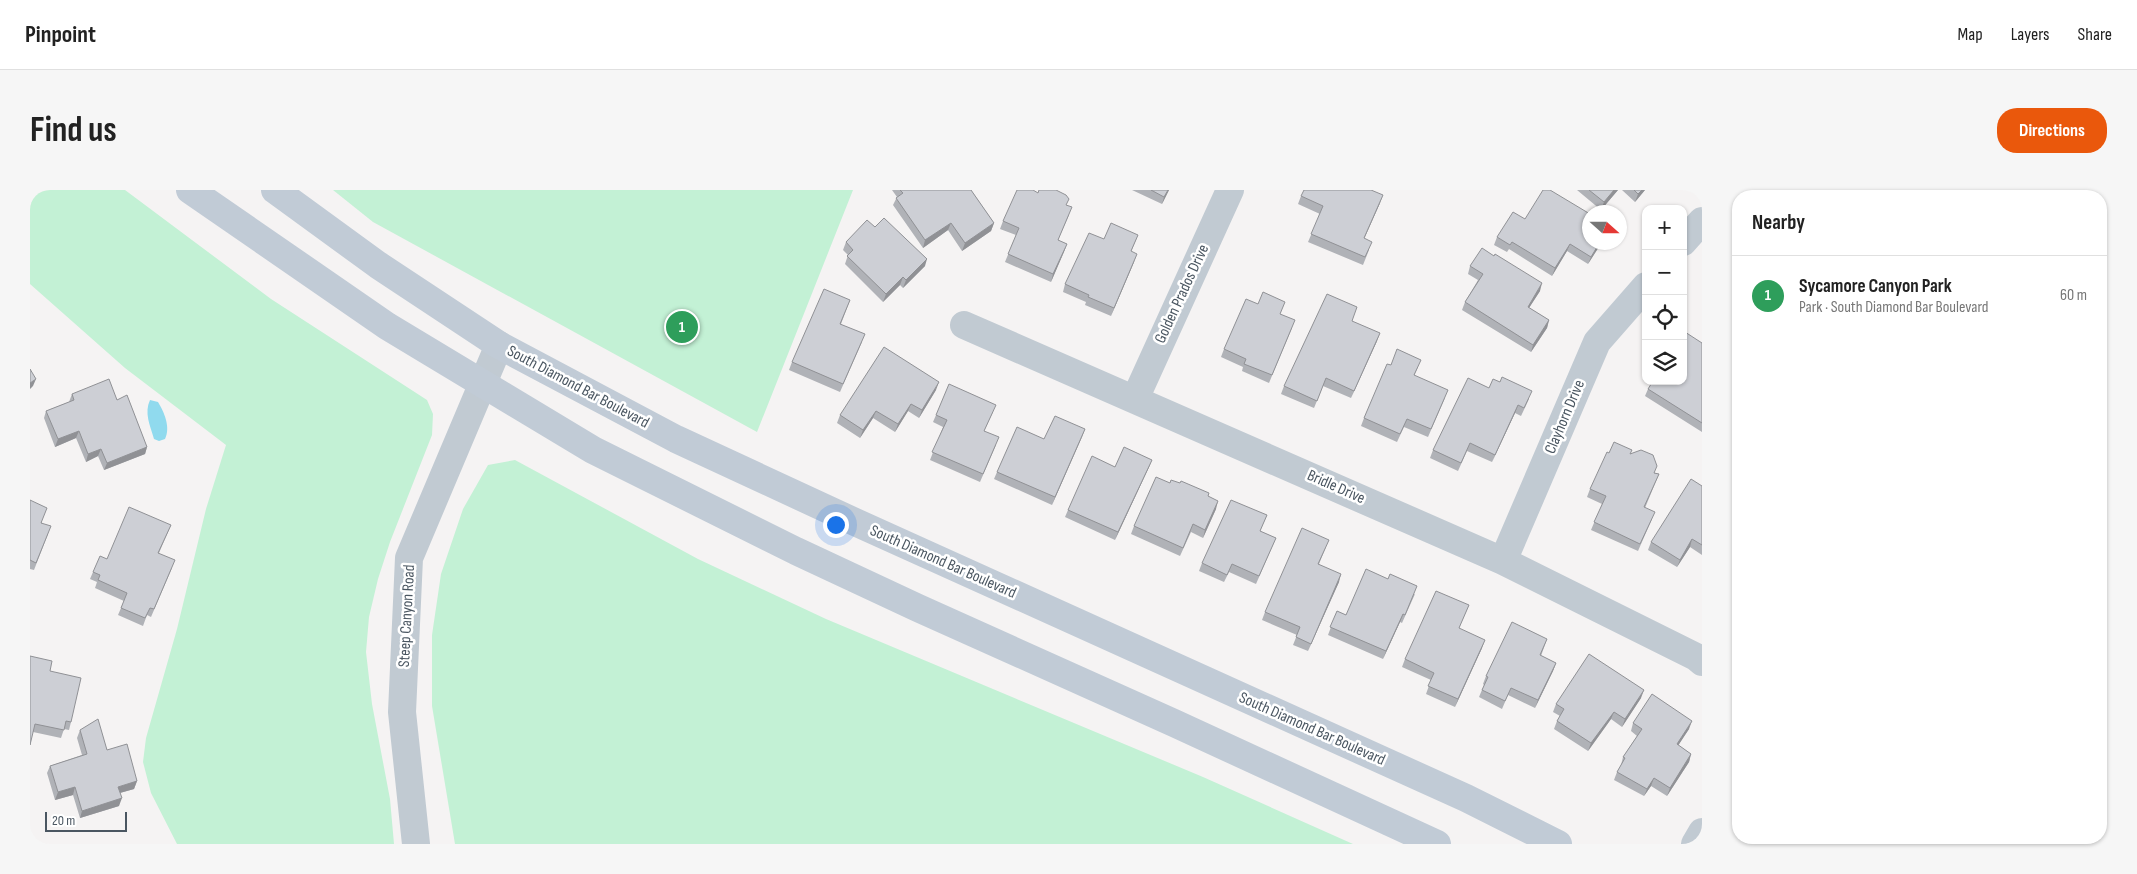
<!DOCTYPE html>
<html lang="en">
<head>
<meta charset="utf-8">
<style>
	:root { --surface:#fff; --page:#f6f6f6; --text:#222; --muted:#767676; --line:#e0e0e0; --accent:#ea580c }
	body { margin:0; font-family:"Sofia Sans Condensed",sans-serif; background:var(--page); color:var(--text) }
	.controls { position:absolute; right:15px; top:15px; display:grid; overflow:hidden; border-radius:10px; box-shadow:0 1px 4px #0004 }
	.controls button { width:45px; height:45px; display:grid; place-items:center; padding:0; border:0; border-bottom:1px solid var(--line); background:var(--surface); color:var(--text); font:25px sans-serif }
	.compass { position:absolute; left:1552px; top:15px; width:45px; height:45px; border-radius:50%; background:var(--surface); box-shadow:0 1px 4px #0004; rotate:111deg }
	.scale { position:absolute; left:15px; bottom:12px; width:82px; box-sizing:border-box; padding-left:5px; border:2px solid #4a5661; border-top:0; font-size:14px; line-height:18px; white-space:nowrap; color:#4a5661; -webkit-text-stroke:4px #fff; paint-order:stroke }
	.you { position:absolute; left:805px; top:334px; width:18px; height:18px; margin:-12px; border:4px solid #fff; border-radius:50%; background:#1a73e8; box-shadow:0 0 0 8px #1a73e833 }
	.badge { display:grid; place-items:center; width:32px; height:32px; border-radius:50%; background:var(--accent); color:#fff; font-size:16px; font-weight:700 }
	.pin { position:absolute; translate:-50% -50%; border:2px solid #fff; box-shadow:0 1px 5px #0006 }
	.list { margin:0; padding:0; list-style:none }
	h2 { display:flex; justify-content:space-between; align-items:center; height:65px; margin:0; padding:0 20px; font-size:21px }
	h2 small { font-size:16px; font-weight:400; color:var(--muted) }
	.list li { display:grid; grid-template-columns:32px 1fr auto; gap:15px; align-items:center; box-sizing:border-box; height:80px; padding:0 20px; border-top:1px solid var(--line) }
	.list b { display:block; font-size:19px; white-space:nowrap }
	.list p { margin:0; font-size:16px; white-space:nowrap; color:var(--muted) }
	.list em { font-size:16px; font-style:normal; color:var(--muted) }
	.icon { flex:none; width:28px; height:28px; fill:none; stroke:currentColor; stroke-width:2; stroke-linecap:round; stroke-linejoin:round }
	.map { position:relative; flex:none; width:1672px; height:654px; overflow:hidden; border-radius:20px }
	header { display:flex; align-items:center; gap:30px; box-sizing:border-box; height:70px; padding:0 25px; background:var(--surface); border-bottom:1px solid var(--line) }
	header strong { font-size:24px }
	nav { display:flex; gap:28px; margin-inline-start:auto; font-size:18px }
	.intro { display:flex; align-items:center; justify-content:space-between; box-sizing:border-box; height:120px; padding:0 30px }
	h1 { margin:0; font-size:35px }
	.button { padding:12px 22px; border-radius:20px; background:var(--accent); color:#fff; font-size:18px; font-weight:700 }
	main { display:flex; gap:30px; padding:0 30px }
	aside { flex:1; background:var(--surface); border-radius:20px; box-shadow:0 1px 4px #0004 }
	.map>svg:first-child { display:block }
	.green { fill:#c3f1d5 }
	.water { fill:#90daee }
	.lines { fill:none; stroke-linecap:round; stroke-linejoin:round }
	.minor { stroke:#c1cad2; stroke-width:28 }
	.secondary { stroke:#c1cbd6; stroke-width:28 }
	.wall { fill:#b0b2b7 }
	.shaded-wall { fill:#909195 }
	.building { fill:#cdcfd5; stroke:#909195 }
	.labels { text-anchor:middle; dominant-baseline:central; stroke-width:5; stroke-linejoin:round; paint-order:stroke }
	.street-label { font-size:16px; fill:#4a5661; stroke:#fff }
</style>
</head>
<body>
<header>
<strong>Pinpoint</strong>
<nav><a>Map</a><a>Layers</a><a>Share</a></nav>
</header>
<div class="intro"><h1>Find us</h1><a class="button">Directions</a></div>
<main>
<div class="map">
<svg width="1672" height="654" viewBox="0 0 1672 654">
	<rect width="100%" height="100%" fill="#f5f3f3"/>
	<path class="green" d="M0,0H95L241,109L397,210L403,224L402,245L360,352L348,389L339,427L336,462L342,514L360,609L364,654H147L121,603L113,572L116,548L147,439L176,319L196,255L95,178L0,94Z
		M303,0H823L727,242L343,32Z
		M485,270L668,369L796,429L1173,587L1323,654H425L402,516V445L411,384L433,319L458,275Z"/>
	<path class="water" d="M120,210L128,212C134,222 141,237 135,249L129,251L124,249C120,235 114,223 120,210Z"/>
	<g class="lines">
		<path class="minor" d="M1653,52L1672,31
			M934,135L1473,371L1666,467L1672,472
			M1105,209L1200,0
			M1473,371L1567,152L1616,96
			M386,654L372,522L379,368L469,155
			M1665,654L1672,642"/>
		<path class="secondary" d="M160,0L357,136L563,260L766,361L888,418L1144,533L1407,654
			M245,0L348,75L469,155L646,249L825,332L1436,608L1528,654"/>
	</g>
	<path class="wall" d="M862,0H941L964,33L961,41L932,61L918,40L893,58L863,15L867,7Z
		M1102,0H1139L1132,14Z
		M1547,0H1588L1571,20Z
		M1592,0H1615L1605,12Z
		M1008,3L1036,15L1039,25L1028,50L1037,54L1021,92L975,72L986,45L970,39L973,31Z
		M1271,6L1350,13L1334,48L1339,60L1333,75L1278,52L1290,24L1268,14Z
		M1495,29L1572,52L1558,74L1537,61L1522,86L1479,59L1477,62L1464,55L1467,47Z
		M845,37L895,76L873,98L870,95L853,112L815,74L818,65L813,60L816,52Z
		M1108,45L1101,62L1104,72L1081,126L1055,115L1056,112L1033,102L1035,94L1074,49Z
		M1440,76L1510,101L1499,118L1519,130L1517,138L1501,162L1432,120L1435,112L1448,90L1438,84Z
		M820,110L811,134L832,152L810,202L759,180L762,172Z
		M1250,124L1262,138L1239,193L1212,181L1213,177L1191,167L1194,159Z
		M1322,131L1347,151L1321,208L1293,196L1284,218L1251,204L1254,196Z
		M1672,153V242L1615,206L1618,199Z
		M1361,175L1388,177L1384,186L1415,208L1398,247L1374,237L1367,252L1331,236L1334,228Z
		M1459,198L1499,209L1491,226L1485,223L1462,272L1437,261L1428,281L1400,268L1403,260Z
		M906,200L889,228L878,221L865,242L843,228L830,248L807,233L810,225Z
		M42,204L87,210L117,257L115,264L74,280L68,266L56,272L46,248L25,257L14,228L16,221L39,212Z
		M963,222L954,241L966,255L950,292L900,270L913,237L903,232L906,225Z
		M1055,239L1022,315L964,289L967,282L1014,249Z
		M1579,263L1600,264L1625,283L1629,284L1615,318L1622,329L1608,361L1561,340L1572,314L1557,307L1560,299Z
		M1122,270L1119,277L1085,350L1035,327L1038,320L1085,277Z
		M1140,293L1178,306L1186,319L1173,348L1161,342L1150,366L1101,344L1104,336Z
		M1672,296V365L1660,357L1647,377L1618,360L1621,352Z
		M0,310L18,344L4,380L0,379Z
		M1237,325L1230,341L1246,348L1226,394L1199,382L1194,392L1169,381L1172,373Z
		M141,335L129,363L142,378L121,427L117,425L113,436L88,425L94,411L65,398L67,392L60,389L63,382L77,369Z
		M1296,357L1289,374L1309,392L1278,461L1263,455L1267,445L1232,430L1235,422Z
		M1385,404L1372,433L1370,432L1353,469L1298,445L1307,421L1316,425Z
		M1439,415L1429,438L1452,458L1425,517L1396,504L1401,490L1372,477L1375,469Z
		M1517,449L1511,466L1526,473L1523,481L1505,518L1478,505L1472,519L1449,507L1454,495L1453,494L1456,486Z
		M0,466L20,481L41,532L39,540L34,539L31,548L3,542Z
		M1611,508L1592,537L1581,529L1558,561L1524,539L1527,531L1530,526L1523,522L1526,514Z
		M1603,533L1659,539L1648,555L1661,564L1659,572L1637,606L1621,596L1614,606L1584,590L1587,582L1591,575L1593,567L1607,546L1601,541Z
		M50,540L77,560L107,591L104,599L90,603L89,616L50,628L43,605L25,610L17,583L20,576L52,565L47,548Z"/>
	<path class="shaded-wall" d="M1138,0H1139L1132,14L1134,7Z
		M1584,0H1588L1571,20L1574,12Z
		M1612,0H1615L1605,12L1608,4Z
		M1353,5L1350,13L1331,56L1334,48Z
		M921,33L918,40L893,58L895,50Z
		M964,33L961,41L932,61L935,53Z
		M1570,52H1572L1558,74L1561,67Z
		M1037,54L1034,62L1021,92L1023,84Z
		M1540,54L1537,61L1522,86L1525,78Z
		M1107,64L1104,72L1081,126L1084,118Z
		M897,69L895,76L873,98L876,90Z
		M873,87L870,95L853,112L856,104Z
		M1512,93L1510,101L1495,124L1498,117Z
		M1519,130L1517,138L1501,162L1503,155Z
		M1350,143L1347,151L1321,208L1324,201Z
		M6,189L3,196L0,199V193Z
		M909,192L906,200L889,228L892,220Z
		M881,214L878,221L865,242L868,234Z
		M1488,215L1485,223L1462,272L1465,265Z
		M846,221L843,228L830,248L833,240Z
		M1055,239L1052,247L1022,315L1025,307Z
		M49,241L46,248L25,257L28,249Z
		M117,257L115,264L74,280L77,273Z
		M71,259L68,266L56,272L58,264Z
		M1122,270L1119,277L1085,350L1088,342Z
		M1188,311L1186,319L1173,348L1175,340Z
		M1662,349L1660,357L1647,377L1650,370Z
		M1311,384L1309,392L1278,461Z
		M1373,424L1370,432L1353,469L1356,461Z
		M1455,450L1452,458L1425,517L1428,509Z
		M1526,473L1523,481L1505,518L1508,510Z
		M1614,500L1611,508L1592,537L1595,529Z
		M1584,522L1581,529L1558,561L1561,553Z
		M1662,531L1659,539L1644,562L1647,554Z
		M1661,564L1659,572L1637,606L1640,598Z
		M1624,588L1621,596L1614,606L1617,599Z
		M107,591L104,599L86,604L88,597Z
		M45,597L43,605L25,610L28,602Z
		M92,608L89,616L50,628L52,621Z"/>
	<path class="building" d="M870,0H941L964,33L935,53L921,33L895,50L866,8L873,3Z
		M987,0H1003L1008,3L1009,0H1026L1036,5L1039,9L1036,15L1042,17L1028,50L1037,54L1023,84L978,64L989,38L973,31Z
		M1121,0H1138L1134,7Z
		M1274,0H1341L1353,5L1334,48L1342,52L1335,67L1281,44L1293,16L1271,6Z
		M1513,0H1520L1560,24V52H1570L1561,67L1540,54L1525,78L1482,52L1480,55L1467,47L1483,22L1495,29Z
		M1559,0H1584L1574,12Z
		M1604,0H1612L1608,4Z
		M854,28L897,69L876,90L873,87L856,104L817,66L823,60L816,52L837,30L845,37Z
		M1081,33L1108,45L1101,61L1107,64L1084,118L1058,107L1059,105L1035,94L1059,43L1074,49Z
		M1452,58L1464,66L1465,64L1512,93L1498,117L1519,130L1503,155L1435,112L1453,84L1440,76Z
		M794,99L820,110L810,134L835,144L813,194L762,172Z
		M1233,102L1255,112L1250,124L1265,130L1242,185L1214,174L1216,169L1194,159L1216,109L1228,114Z
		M1297,104L1327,117L1322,131L1350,143L1324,201L1296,188L1287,211L1254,196Z
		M1655,142L1672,153V233L1618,199L1623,191H1653V145Z
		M854,157L909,192L892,220L881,214L868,234L846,221L833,240L810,225Z
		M1367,159L1391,170L1384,185L1418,200L1401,239L1377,229L1370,244L1334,228L1357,174L1361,175Z
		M0,179L6,189L0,193Z
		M1472,187L1502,201L1494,218L1488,215L1465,265L1440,253L1431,273L1403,260L1438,188L1459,198L1463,189L1470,192Z
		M79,189L87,210L97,205L117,257L77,273L71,259L58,264L49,241L28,249L16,221L44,210L42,204Z
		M919,194L966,215L954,241L969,247L953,284L902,262L917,230L906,225Z
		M1025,226L1055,239L1025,307L967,282L987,237L1014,249Z
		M1584,252L1602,260L1600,264L1611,260L1623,265L1627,276L1624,283L1629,284L1614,317L1625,322L1610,354L1564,332L1576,306L1560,299L1577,262L1579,263Z
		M1094,257L1122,270L1088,342L1038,320L1062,266L1085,277Z
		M1126,287L1140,293L1141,290L1150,293L1151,291L1179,303L1178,306L1188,311L1175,340L1163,334L1153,358L1104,336Z
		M1661,289L1672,296V355L1662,349L1650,370L1621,352Z
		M0,310L17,318L11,333L21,336L6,373L0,370Z
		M1201,310L1237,325L1230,341L1246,348L1229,386L1202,374L1197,385L1172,373Z
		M99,317L141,335L128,363L145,370L124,419L120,418L115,428L91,418L97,403L68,390L70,385L63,382L70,366L77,369Z
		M1272,338L1299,350L1288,374L1311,384L1281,454L1266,447L1270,437L1235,422Z
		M1336,379L1358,389L1360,384L1387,396L1375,425L1373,424L1356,461L1300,437L1307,421L1316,425Z
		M1406,401L1439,415L1429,438L1455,450L1428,509L1398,496L1404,483L1375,469Z
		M1482,432L1517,449L1510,465L1526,473L1508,510L1481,498L1475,511L1452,500L1458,487L1456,486Z
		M1559,464L1614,500L1595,529L1584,522L1561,553L1527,531L1534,519L1526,514Z
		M0,466L22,471L20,481L51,488L41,532L36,531L34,540L5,534L0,555Z
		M1622,504L1662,531L1647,554L1661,564L1640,598L1624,588L1617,599L1587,582L1595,568L1593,567L1612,539L1603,533Z
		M68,529L77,560L97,554L107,591L88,597L92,608L52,621L45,597L28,602L20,576L57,564L50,540Z"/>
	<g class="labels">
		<g class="street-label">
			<text transform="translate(1152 104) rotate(-65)">Golden Prados Drive</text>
			<text transform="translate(548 197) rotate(28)">South Diamond Bar Boulevard</text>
			<text transform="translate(1535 227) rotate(-67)">Clayhorn Drive</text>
			<text transform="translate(1306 297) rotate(24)">Bridle Drive</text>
			<text transform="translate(913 372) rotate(24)">South Diamond Bar Boulevard</text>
			<text transform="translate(377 426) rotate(-87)">Steep Canyon Road</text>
			<text transform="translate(1282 539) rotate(24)">South Diamond Bar Boulevard</text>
		</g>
	</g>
</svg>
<div class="controls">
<button>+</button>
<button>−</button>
<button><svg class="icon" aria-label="locate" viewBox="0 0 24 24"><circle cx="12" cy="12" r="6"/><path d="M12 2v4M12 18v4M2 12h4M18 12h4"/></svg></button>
<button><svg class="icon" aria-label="layers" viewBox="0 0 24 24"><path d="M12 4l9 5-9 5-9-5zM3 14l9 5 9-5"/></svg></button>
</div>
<svg class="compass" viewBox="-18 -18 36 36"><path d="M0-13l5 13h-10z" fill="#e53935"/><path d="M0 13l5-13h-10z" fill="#767676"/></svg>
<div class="scale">20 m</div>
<div class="you"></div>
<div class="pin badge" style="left:652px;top:137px;background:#2e9e5b">1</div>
</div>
<aside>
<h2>Nearby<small></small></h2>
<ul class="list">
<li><span class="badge" style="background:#2e9e5b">1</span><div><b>Sycamore Canyon Park</b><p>Park · South Diamond Bar Boulevard</p></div><em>60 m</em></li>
</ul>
</aside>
</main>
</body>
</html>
